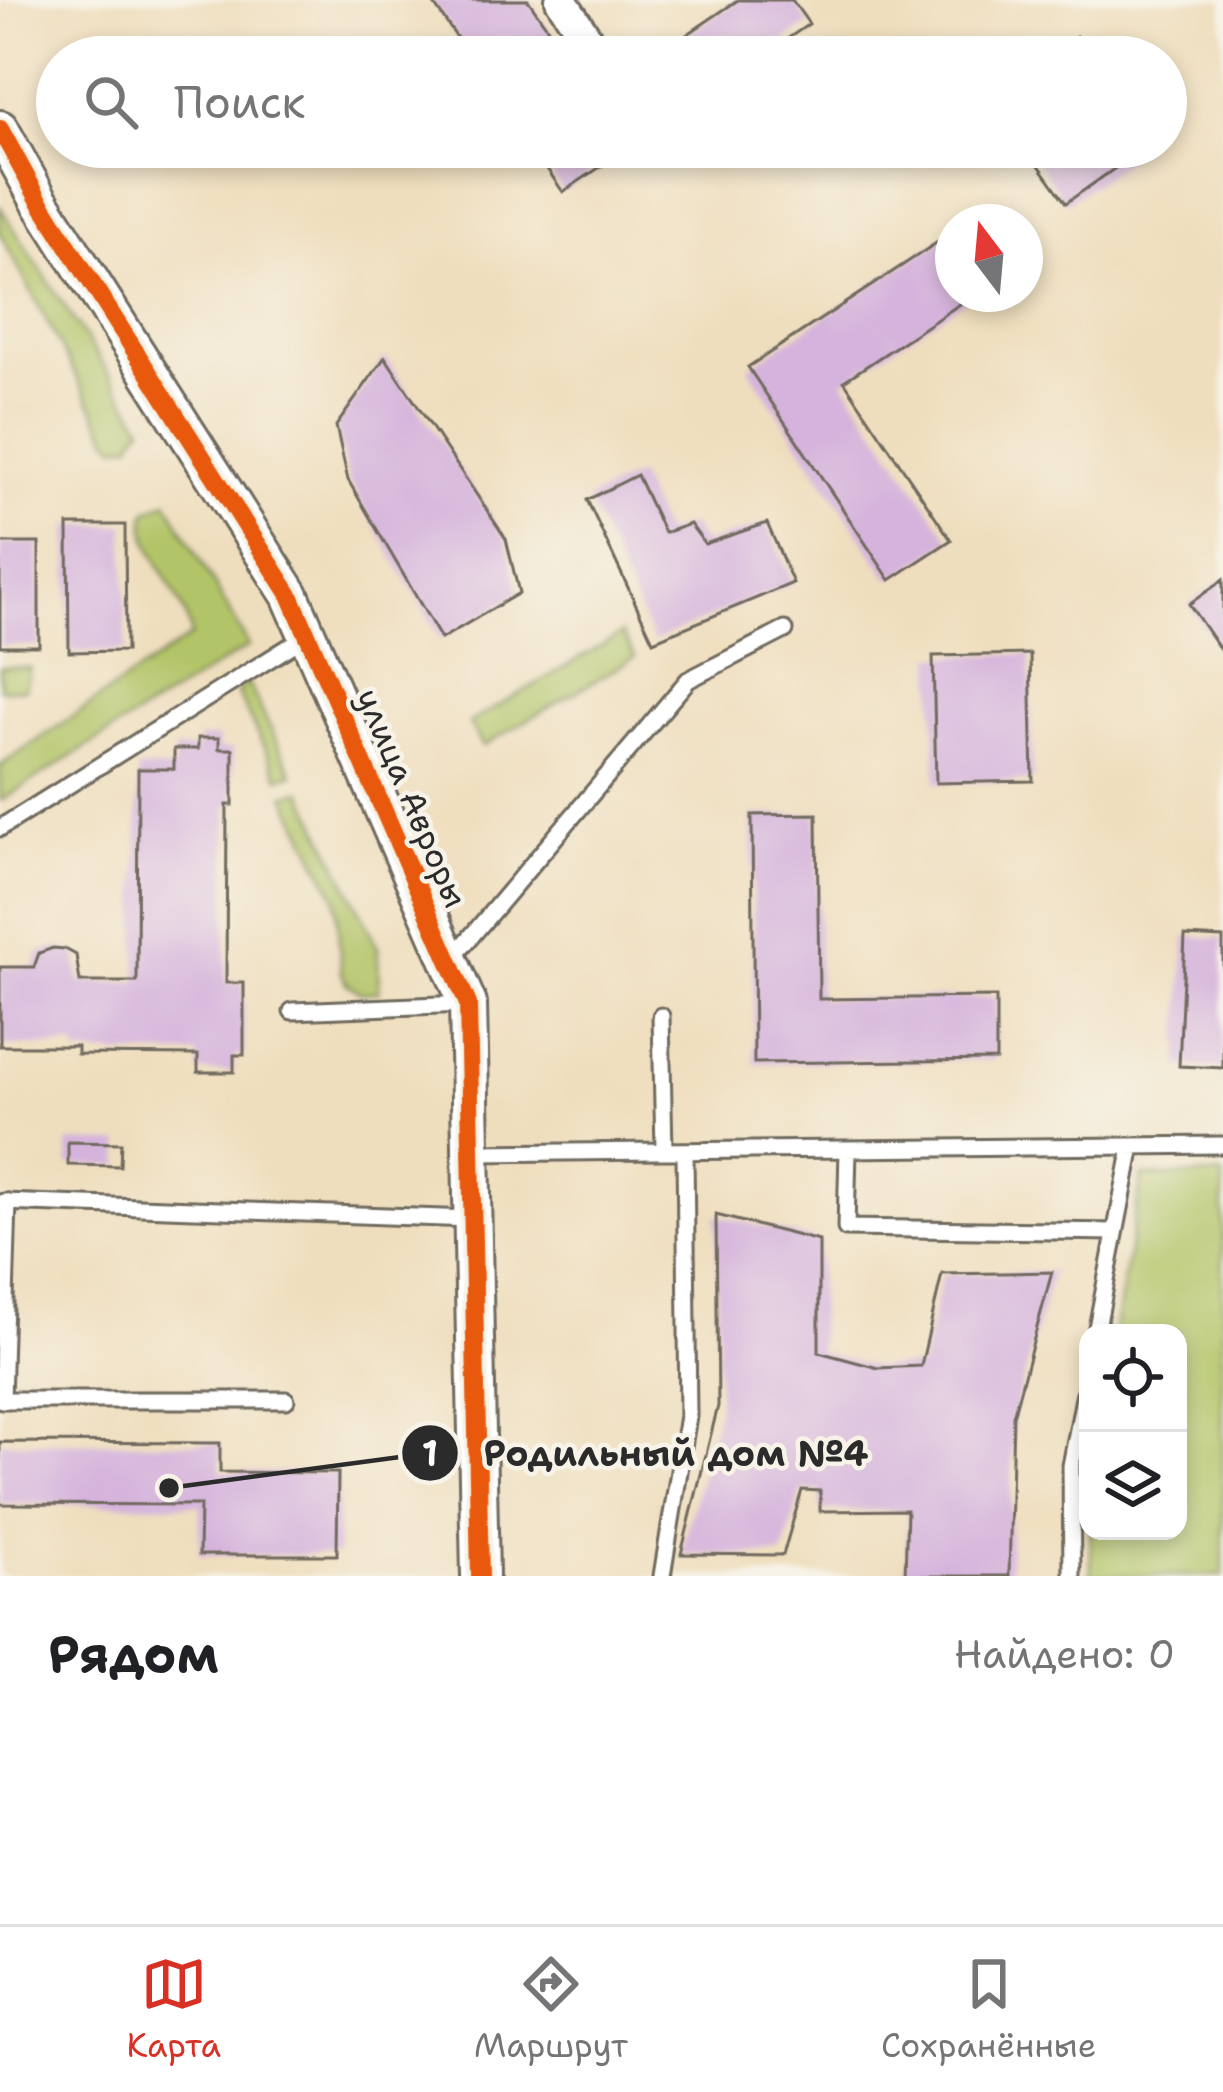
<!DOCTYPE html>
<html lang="ru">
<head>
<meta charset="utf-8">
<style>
	:root { --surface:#fff; --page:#f2f2f2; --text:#202124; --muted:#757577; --line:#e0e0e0; --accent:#d93025 }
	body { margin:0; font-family:"Shantell Sans",sans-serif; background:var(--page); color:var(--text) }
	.controls { position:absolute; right:36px; bottom:36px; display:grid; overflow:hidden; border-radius:24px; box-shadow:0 6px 18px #0003 }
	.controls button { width:108px; height:108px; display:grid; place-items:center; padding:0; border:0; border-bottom:3px solid var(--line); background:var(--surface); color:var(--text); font:60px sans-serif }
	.compass { position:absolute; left:935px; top:204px; width:108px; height:108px; border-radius:50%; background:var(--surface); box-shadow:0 6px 18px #0003; rotate:344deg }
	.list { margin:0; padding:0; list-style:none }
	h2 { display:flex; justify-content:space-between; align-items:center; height:156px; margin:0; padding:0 48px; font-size:51px }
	h2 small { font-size:39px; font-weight:400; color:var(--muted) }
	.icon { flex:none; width:66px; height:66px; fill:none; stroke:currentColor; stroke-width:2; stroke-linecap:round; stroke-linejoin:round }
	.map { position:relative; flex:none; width:1223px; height:1576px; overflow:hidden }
	.search { position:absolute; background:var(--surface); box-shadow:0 6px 18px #0003; left:36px; right:36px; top:36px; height:132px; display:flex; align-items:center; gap:30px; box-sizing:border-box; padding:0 42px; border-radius:66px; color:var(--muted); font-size:45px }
	.sheet { height:348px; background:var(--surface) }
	nav { display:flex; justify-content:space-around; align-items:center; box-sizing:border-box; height:168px; border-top:3px solid var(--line); background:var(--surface); font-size:33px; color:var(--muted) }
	nav a { display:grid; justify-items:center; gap:6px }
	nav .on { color:var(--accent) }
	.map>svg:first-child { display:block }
	.green { fill:#b2c467; stroke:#6e7849; stroke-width:3 }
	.building { fill:#d5b3dc }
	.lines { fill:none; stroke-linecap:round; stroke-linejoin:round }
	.service-casing { stroke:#706a5e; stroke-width:21 }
	.minor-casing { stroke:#706a5e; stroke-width:36 }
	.tertiary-casing { stroke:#706a5e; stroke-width:42 }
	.service { stroke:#fff; stroke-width:15 }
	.minor { stroke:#fff; stroke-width:30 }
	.tertiary { stroke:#fff; stroke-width:36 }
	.cycleway-casing { stroke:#f7f3e8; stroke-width:26 }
	.cycleway { stroke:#e8590c; stroke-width:18 }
	.labels { text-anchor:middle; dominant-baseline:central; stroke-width:9; stroke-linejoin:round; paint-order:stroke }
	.street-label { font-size:33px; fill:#2b2b2b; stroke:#f7f3e8 }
	.leader { fill:none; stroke:#2b2b2b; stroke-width:4.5 }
	.callout-dot { fill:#2b2b2b; stroke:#f7f3e8; stroke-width:4.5 }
	.mark-label { font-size:36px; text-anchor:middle; font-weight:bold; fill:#fff }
	.callout-label { font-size:36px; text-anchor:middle; font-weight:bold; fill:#2b2b2b; stroke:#f7f3e8; stroke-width:9; stroke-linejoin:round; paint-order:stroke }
</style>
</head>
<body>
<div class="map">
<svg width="1223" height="1576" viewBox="0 0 1223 1576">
	<rect width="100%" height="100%" fill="#f7f3e8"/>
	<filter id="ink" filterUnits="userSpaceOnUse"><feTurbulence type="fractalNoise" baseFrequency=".00833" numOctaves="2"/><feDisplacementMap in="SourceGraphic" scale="24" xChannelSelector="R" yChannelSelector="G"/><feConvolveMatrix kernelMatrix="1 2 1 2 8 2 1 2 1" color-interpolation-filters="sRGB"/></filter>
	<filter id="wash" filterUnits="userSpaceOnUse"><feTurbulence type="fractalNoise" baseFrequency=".004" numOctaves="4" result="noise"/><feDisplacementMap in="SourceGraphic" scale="48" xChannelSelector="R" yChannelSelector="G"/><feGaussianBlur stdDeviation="2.7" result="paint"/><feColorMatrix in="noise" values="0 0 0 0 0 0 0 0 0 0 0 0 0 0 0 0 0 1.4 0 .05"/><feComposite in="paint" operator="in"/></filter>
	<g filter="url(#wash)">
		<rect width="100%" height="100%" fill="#efdebd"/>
		<path class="green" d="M0,207L143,426L131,444L117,446L109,438L0,233Z
			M167,501L249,646L0,801V766L191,636C187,596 134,546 147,511Z
			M622,634L635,657L483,746L469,723Z
			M0,667L30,668L25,689H0Z
			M247,681L293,774L279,777L237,693Z
			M302,791L378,948L379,992L361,993L347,983L341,971L336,898L285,795Z
			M1223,1175V1576H1091L1090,1531H1178V1333H1114L1142,1176Z"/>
		<g id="blocks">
			<path class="building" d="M431,0H528L568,57H470Z
				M738,0H792L809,24L761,57H654Z
				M1076,36L1091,57H1047Z
				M532,147H630L563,192Z
				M1026,147H1145L1066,203Z
				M953,232V294H975L844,381L951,540L890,580L748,367Z
				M385,357L506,539L519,593L441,639L348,480L336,426Z
				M637,475L664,533L690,524L705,544L767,523L793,583L653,641L587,500Z
				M68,525H125L126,651L69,652Z
				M0,543H39V646H0Z
				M1223,580V654L1189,604Z
				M1030,654L1033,781L936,783L933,656Z
				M198,738H219V749H233V805H227L226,983H244V1055H234V1072H198V1055L77,1054V1046H0V967H34L39,953L53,948L65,949L76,955L80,982H137L138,769H174V749H198Z
				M817,814L819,999L996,997V1060L754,1063L752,815Z
				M1185,936L1223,938V1068L1179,1066Z
				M68,1142L121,1143L120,1166L68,1165Z
				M716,1215L819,1241V1352L878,1368L921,1366L942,1274L1052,1272L1013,1416L1009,1576H905L907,1510L820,1511V1491L802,1490L783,1555L681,1554L718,1406Z
				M0,1442L220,1443V1472L338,1473L337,1555H199L200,1505L0,1504Z"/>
		</g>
	</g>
	<g filter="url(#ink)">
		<use href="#blocks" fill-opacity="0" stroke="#706a5e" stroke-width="3"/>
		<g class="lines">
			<g class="service-casing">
				<path id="service" d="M0,828L308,635
					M452,959L688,680L785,630
					M292,1011L465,1004
					M661,1016L664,1150
					M848,1149L846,1228L1115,1232
					M471,1153L1223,1145
					M3,1202L471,1219
					M8,1202L2,1400H286
					M1096,1333L1132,1146
					M662,1576L688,1416L685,1151
					M1072,1576L1071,1466L1088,1377"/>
			</g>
			<g class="minor-casing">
				<path id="minor" d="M561,0L594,50"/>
			</g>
			<g class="tertiary-casing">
				<path id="tertiary" d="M0,129L39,200L290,595L468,1004L480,1576"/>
			</g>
			<use href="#service" class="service"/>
			<use href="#minor" class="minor"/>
			<use href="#tertiary" class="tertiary"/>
			<g class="cycleway-casing">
				<path id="cycleway" d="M0,129L39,200L290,595L468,1004L480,1576"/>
			</g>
			<use href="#cycleway" class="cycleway"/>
		</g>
	</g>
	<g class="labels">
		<g class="street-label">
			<text transform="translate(412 798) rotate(67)">улица Авроры</text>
		</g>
	</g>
	<path class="leader" d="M169 1488L430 1453"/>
	<g class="callout-dot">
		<circle cx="169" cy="1488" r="12"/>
		<circle cx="430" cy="1453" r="30"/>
	</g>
	<g class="mark-label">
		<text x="430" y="1466">1</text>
	</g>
	<g class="callout-label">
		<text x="676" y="1466">Родильный дом №4</text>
	</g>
</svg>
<div class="controls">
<button><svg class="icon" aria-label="locate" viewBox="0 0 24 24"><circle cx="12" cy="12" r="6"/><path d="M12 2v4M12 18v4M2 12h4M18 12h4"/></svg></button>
<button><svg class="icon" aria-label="layers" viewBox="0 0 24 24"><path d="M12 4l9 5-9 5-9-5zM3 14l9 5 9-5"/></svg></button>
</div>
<svg class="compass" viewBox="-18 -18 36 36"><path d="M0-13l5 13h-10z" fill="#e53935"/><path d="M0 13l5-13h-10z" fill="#757577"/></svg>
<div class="search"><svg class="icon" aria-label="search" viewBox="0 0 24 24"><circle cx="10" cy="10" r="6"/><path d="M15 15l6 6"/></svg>Поиск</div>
</div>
<section class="sheet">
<h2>Рядом<small>Найдено: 0</small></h2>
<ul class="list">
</ul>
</section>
<nav>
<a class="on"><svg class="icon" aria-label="map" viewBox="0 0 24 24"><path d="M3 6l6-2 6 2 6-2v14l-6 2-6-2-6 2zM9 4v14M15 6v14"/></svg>Карта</a>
<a><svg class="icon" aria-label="directions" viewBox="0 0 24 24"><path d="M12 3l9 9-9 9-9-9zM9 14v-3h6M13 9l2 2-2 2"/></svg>Маршрут</a>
<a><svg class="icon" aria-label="saved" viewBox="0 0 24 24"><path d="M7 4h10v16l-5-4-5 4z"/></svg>Сохранённые</a>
</nav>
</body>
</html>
